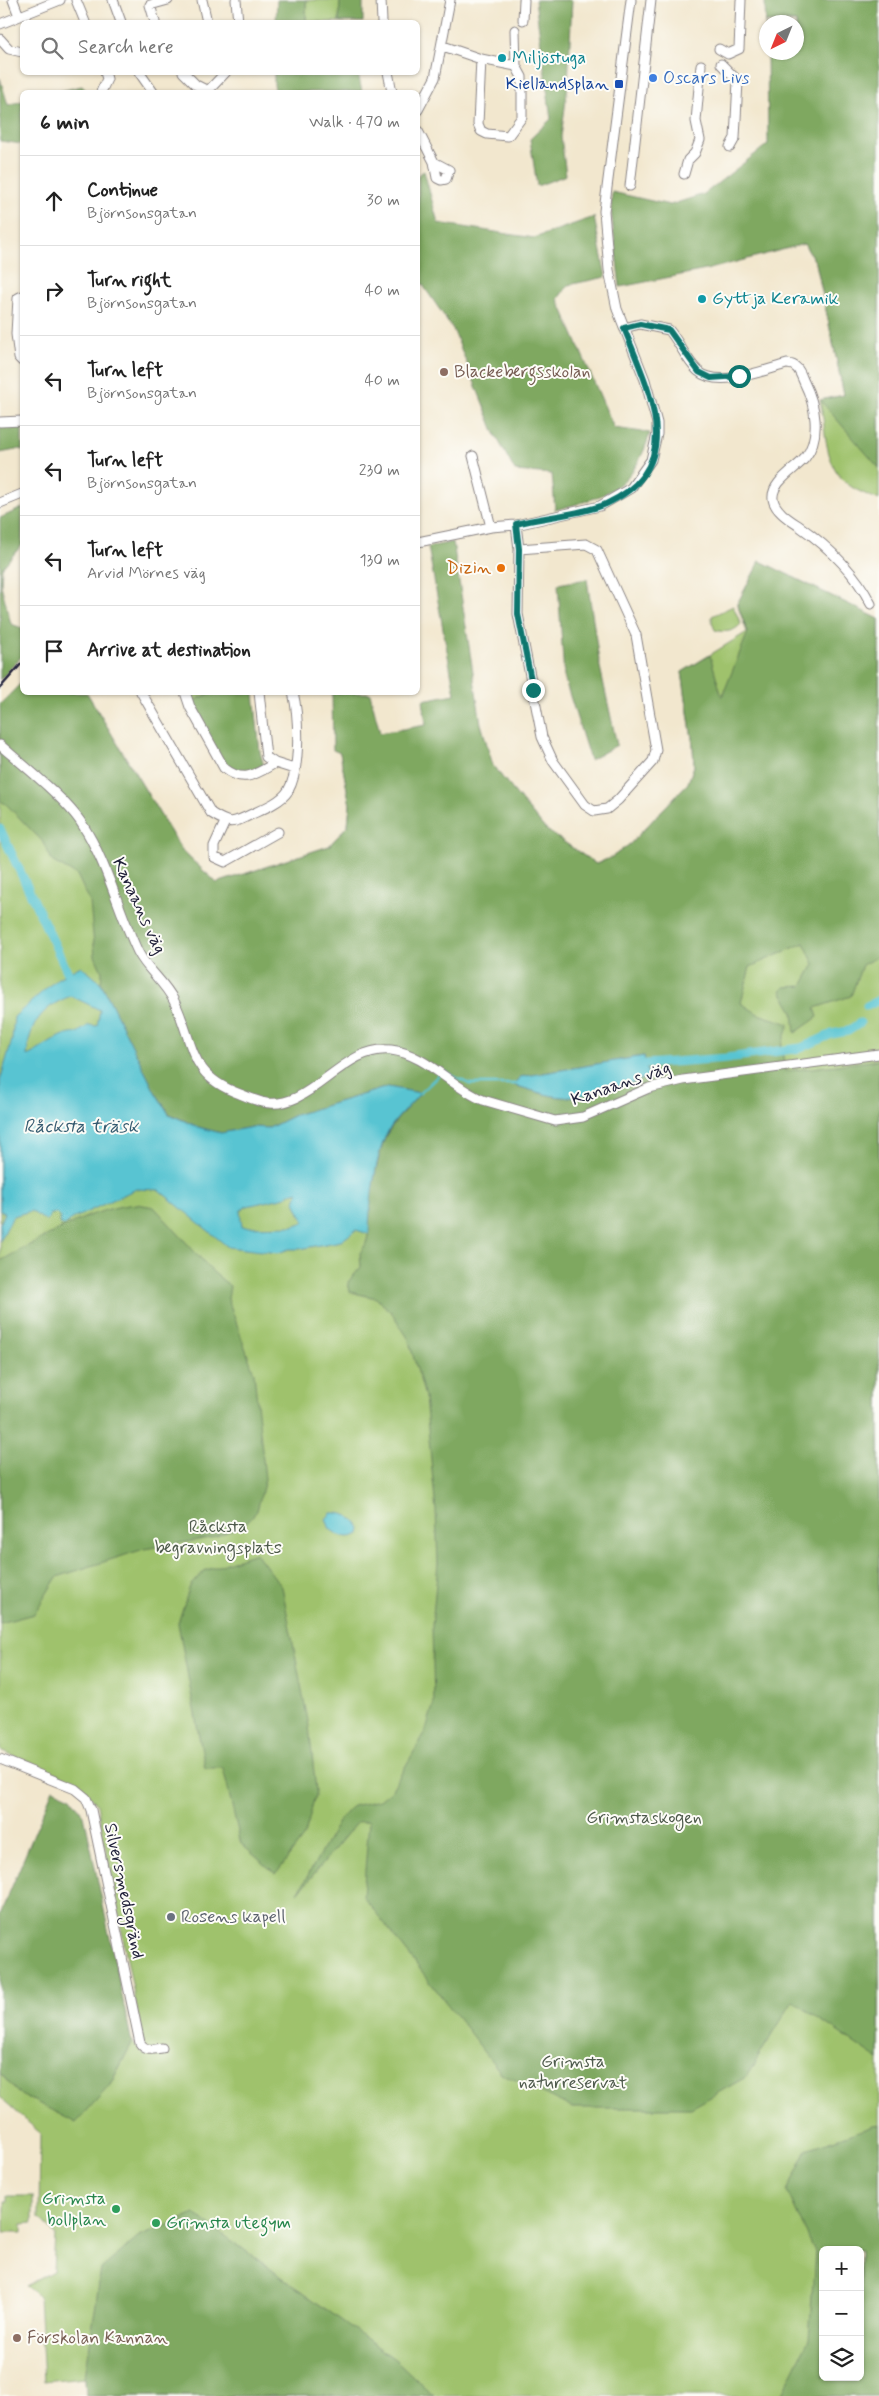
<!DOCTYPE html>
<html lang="en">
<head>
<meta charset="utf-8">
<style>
	:root { --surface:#fff; --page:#f6f6f6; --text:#222; --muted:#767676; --line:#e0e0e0 }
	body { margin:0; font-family:Mynerve,sans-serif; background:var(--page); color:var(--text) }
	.controls { position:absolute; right:15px; bottom:15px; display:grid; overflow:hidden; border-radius:8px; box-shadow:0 1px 4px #0004 }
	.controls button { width:45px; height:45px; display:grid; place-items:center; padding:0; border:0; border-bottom:1px solid var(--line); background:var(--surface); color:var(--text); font:25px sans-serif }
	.compass { position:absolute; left:759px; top:15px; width:45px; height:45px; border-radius:50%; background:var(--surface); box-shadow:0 1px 4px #0004; rotate:223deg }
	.stop { position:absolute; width:15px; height:15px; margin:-11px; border:4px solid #0f766e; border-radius:50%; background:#fff }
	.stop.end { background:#0f766e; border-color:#fff; box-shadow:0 1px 5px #0008 }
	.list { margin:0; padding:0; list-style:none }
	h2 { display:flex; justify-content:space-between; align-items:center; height:65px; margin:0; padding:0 20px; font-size:21px }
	h2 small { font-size:16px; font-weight:400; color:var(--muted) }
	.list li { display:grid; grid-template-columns:32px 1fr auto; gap:15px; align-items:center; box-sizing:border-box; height:90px; padding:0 20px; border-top:1px solid var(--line) }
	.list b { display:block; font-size:19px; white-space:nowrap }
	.list p { margin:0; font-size:16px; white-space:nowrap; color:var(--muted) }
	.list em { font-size:16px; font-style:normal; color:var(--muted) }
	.icon { flex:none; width:28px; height:28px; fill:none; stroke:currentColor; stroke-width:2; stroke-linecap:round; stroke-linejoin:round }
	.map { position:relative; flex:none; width:879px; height:2396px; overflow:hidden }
	.search { position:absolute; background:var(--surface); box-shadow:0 1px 4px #0004; left:20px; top:20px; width:400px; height:55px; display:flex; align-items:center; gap:12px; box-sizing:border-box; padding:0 18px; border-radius:8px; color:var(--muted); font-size:19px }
	.panel { position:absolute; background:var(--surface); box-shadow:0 1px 4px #0004; left:20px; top:90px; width:400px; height:605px; border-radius:8px }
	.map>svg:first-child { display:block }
	.green { fill:#9fc26c; stroke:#607254; fill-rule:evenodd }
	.forest { fill:#7fa860; stroke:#50654e; fill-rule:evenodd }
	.water { fill:#58c4d2; stroke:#3d7386; fill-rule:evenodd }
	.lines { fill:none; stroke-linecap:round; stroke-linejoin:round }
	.stream { stroke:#58c4d2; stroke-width:2.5 }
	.canal { stroke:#58c4d2; stroke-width:9 }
	.minor-casing { stroke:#8a8484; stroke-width:11 }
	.minor { stroke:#fff; stroke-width:9 }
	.rail { stroke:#22223b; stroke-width:2.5 }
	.route { stroke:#0f766e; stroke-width:6 }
	.culture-dot { fill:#0f9aa8; stroke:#fdfcf7; stroke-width:2 }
	.shop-dot { fill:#3f7fe0; stroke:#fdfcf7; stroke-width:2 }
	.transit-dot { fill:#1a4fb4; stroke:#fdfcf7; stroke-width:2 }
	.education-dot { fill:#8d6e63; stroke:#fdfcf7; stroke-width:2 }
	.food-dot { fill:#e8710a; stroke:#fdfcf7; stroke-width:2 }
	.worship-dot { fill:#6b7280; stroke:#fdfcf7; stroke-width:2 }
	.leisure-dot { fill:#2e9e5b; stroke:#fdfcf7; stroke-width:2 }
	.labels { text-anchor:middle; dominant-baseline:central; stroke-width:4; stroke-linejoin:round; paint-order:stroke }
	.culture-label { font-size:18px; fill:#0d838f; stroke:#fdfcf7; text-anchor:start }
	.shop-label { font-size:18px; fill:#366cbe; stroke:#fdfcf7; text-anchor:start }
	.transit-label { font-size:18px; fill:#164399; stroke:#fdfcf7; text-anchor:end }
	.education-label { font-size:18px; fill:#785e54; stroke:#fdfcf7; text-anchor:start }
	.food-label { font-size:18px; fill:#c56008; stroke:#fdfcf7; text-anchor:end }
	.street-label { font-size:18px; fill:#22223b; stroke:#fdfcf7 }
	.park-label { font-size:18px; fill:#4e5a4c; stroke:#fdfcf7 }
	.worship-label { font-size:18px; fill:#5b616d; stroke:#fdfcf7; text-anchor:start }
	.leisure-label { font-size:18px; fill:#27864d; stroke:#fdfcf7; text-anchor:end }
	.water-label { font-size:19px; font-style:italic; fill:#355b70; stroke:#fdfcf7 }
</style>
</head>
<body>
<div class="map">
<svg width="879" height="2396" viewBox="0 0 879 2396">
	<rect width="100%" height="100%" fill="#fdfcf7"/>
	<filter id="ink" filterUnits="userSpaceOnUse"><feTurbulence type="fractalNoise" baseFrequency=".02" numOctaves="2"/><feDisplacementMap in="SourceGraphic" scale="10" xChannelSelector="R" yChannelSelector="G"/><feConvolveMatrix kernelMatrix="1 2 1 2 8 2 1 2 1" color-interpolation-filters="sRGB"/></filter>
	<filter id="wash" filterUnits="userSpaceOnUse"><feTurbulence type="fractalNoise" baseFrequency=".0096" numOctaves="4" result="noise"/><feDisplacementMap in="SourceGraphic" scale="20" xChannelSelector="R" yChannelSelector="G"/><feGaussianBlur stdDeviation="1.12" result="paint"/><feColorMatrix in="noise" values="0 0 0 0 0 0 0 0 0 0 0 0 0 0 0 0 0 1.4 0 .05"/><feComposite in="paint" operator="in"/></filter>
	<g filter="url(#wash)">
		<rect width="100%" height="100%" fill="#f2e7ce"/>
		<path class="green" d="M306,0H340L339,22H306Z
			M879,223V500C868,495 853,490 844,481C823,460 826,426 820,400L844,395L816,263L804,244Z
			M760,561L879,619V2396H86L85,2377L44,2381L39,2297L26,2286L53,2271L55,2234L39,2218L40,2133L0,2097V2073L17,2092L110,2085L132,2043L146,2056L97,1805C81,1776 30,1764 0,1751V726L87,693L182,851L217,883L329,846L348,825L350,804L340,753L481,724L493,766L545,829L596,864L612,857L630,844L688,783L694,766L693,745L682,672L747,632L737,604ZM823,2250H860V2377H823Z
			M733,606L741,624C734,632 725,633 715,630L712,623V616Z
			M189,693H211L194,701Z
			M7,2196H33V2223L22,2224V2233H4V2202H7Z"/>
		<path class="forest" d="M277,0H306V22H276Z
			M340,0H363V22H339Z
			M535,0H572L568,85L561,137L566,175L537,186L530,139L551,119Z
			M765,0H879V468L820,400L844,395L816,263L804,244L706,270L620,287L611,210L612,192L670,205L704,194L768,144L767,53L796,52V22H766V38Z
			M274,73H358L362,92H276L274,85Z
			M0,78L8,105L22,101V144L0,141Z
			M82,86L88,92H56Z
			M424,171L438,223L534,238L594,217L606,277L568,285L558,299L614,428L650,433C634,488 606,497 555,510L552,474L515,471L496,436L453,329L418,278V175Z
			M22,424V451L21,449L0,453V425Z
			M22,508V545L2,568L1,585L11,624L22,628V656L0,680V518Z
			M453,542L481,724L493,766L545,829L596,864L612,857L630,844L688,783L694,766L693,745L682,672L710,655L722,697L748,632L737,604L760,561L879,619V956L862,965L851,996L815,1008L818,1017L795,1033L793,1012L781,991L784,987L802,986L814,964L804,943L750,967L741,1003L758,1014L789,1024L781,1047L786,1071L879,1060V2060L793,2001L746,2077L691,2108H573L501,2073L363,1896L369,1821L357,1822L298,1893L338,1822L348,1810L353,1806L380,1800L391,1791L425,1733L434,1703L432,1625L438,1563L436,1511L425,1397L408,1338L392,1313L376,1298L350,1292L348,1282L361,1267L360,1253C371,1240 368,1227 369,1212C371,1191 376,1167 382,1147C387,1126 407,1110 420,1093L388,1087L295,1115L269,1128L252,1127L221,1133L198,1127L170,1114L155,1092L101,983L102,972L95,956L90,902L77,875L53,862L42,841L6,804L0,801V704L22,682V692L87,693L182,851L217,883L329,846L348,825L350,805L340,753L333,750L332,693H370L380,733L426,725L423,700L455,694L428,547ZM644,1056L648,1076C637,1084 576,1098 562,1097C547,1096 528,1089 514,1085L520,1077Z
			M587,579L600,667L617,745L590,760L564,677L558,584Z
			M211,693H254L260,752L264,766L249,774L225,767L193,706L194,701Z
			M137,1204L154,1207L213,1272L230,1286L228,1299L254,1373L265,1479L257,1511L243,1526L211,1538L144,1549L57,1577L34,1614L0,1623V1261C40,1240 92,1207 137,1204Z
			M256,1553L282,1587L309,1726L316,1791L305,1835L276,1874L241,1844L223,1768H205L178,1623L190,1586L204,1571Z
			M53,1789L71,1797L84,1815L132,2043L110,2085L76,2123L17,2092L0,2073V1915Z
			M879,2124V2396H781L809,2339L815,2252L787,2191L807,2149ZM823,2250H860V2377H823Z
			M195,2214L396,2360L434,2396H86L85,2377L101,2269L139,2237Z"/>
		<path class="water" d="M81,966L101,983L155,1092L169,1114L198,1127L221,1133L252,1127L269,1128L295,1115L388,1087L420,1093C410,1106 393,1120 386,1135C375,1158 369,1207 369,1234L356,1230L341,1241L300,1249H289L278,1253L228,1247L159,1190L136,1189L70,1220L64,1226L60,1224V1217L56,1213L51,1214L46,1221L31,1211L13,1216L0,1241V1224L5,1213L0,1211V1081L12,1040L14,1017L58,978ZM71,996L100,1010L97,1026L89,1025L77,1033C63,1030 42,1050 27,1056C29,1025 41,1007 71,996ZM298,1191L295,1202L304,1222L293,1226L242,1227L240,1211L247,1206L286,1197L291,1193Z
			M644,1056L648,1076C637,1084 576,1098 562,1097C546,1096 529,1089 513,1085L520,1077Z
			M331,1513C343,1512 354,1517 360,1528L359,1534C348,1540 339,1536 330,1529L326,1519Z"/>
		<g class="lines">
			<path class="stream" d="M445,1072L469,1084H517
				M420,1093L439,1075"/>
			<path class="canal" d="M0,829L68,973
				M867,1006L879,1000
				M646,1064L727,1058L801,1048L832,1034L848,1031L860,1023"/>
		</g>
	</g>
	<g filter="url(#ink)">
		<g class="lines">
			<g class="minor-casing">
				<path id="minor" d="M13,0L19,16
					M76,0L85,22
					M113,0L121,22
					M202,0L207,22
					M236,0L238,22
					M381,0L382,22
					M523,20L524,0
					M155,22L150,5L168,0
					M0,24L60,0
					M0,39L9,49L22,52
					M443,46L481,59L516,66
					M719,49L728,54L739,49L741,0
					M481,59L478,124L481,131L487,134L508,136L522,117V77L516,66L515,30
					M721,64L738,81L735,138L730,147
					M139,72L153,92
					M183,72L196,85L208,91
					M388,72L392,92
					M101,92L107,79L105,72
					M207,92L226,72
					M418,110L435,78L450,0
					M418,131L434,162L437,178L441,180L446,179L449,170L434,162
					M684,174L688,160L695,153L700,140L696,121L701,65
					M630,186L651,0
					M22,296L18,298L16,334L19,358L22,361
					M624,328L640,324L669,330C680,343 686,360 698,371C718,389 764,370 787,364C798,364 800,373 804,382C815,404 822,436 805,458C796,469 771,482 773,499C775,511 790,520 799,526C829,547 855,572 871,604
					M0,422L22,421
					M473,456L491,527
					M0,503L22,494
					M516,525L519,549L586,544L597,550L636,635L656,750L653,761L618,800L607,809L594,811L585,805L553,761L542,737L518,614L519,549
					M418,542L491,527L516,525L600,506L631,488L651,460L657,434V423L645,380L617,309L609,270L604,211L631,0
					M141,692L211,813C230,825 232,824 252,814C263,809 281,802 288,791C301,769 299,717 293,692
					M185,692L190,707L224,768C244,784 256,774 275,763
					M259,692L266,757L275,763L294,769
					M0,745C23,765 66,799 82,824C107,862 118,910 138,952C147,970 165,982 174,1001C195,1044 187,1075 240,1094C247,1097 255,1100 262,1102C310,1114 342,1044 391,1050C426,1054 451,1087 483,1100L555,1121L583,1117L649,1088L683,1080L879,1054
					M225,822L214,846V857L225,862L278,832
					M0,1759L75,1789L86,1798L91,1810L140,2043C146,2052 153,2049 162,2048"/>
			</g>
			<use href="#minor" class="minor"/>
			<path class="rail" d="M0,688L22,663"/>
		</g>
	</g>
	<g class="lines" filter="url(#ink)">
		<path class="route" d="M533,690L518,614L519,549L516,524C543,517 584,514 606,504C690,466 648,389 624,328L640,324L669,330L699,372L711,378L739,376"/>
	</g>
	<g class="culture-dot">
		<circle cx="502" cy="58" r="5"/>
		<circle cx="702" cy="299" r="5"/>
	</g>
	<circle class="shop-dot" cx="653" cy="78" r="5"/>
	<rect class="transit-dot" x="614" y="79" width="10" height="10" rx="2.5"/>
	<g class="education-dot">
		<circle cx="444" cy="372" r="5"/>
		<circle cx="17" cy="2338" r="5"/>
	</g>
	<circle class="food-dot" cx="501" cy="568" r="5"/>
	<circle class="worship-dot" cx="171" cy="1917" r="5"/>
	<g class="leisure-dot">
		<circle cx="116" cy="2209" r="5"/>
		<circle cx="156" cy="2223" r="5"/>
	</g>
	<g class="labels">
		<g class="culture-label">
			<text x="512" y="58">Miljöstuga</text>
			<text x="712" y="299">Gyttja Keramik</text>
		</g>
		<g class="shop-label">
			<text x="663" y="78">Oscars Livs</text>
		</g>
		<g class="transit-label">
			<text x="609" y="84">Kiellandsplan</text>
		</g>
		<g class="education-label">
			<text x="454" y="372">Blackebergsskolan</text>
			<text x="27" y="2338">Förskolan Kannan</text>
		</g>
		<g class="food-label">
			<text x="491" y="568">Dizin</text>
		</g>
		<g class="street-label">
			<text transform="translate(139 906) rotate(65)">Kanaans väg</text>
			<text transform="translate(621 1084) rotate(-19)">Kanaans väg</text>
			<text transform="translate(124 1891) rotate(78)">Silversmedsgränd</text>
		</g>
		<g class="park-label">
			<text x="218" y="1527">Råcksta<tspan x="218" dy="21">begravningsplats</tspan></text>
			<text x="644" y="1818">Grimstaskogen</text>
			<text x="573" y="2062">Grimsta<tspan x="573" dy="21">naturreservat</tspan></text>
		</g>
		<g class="worship-label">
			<text x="181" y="1917">Rosens kapell</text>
		</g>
		<g class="leisure-label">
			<text x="106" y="2199">Grimsta<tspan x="106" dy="21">bollplan</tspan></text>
			<text x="166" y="2223" text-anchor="start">Grimsta utegym</text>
		</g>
		<g class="water-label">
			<text x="81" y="1126">Råcksta träsk</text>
		</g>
	</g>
</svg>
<div class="controls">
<button>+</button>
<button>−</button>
<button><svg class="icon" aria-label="layers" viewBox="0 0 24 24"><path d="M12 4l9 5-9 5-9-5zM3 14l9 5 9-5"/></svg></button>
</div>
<svg class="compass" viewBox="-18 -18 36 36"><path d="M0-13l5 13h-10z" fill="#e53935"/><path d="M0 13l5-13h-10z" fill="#767676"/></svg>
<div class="stop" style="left:739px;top:376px"></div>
<div class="stop end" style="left:533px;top:690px"></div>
<div class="search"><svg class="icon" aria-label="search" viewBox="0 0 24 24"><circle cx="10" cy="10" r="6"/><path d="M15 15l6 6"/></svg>Search here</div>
<section class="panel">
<h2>6 min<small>Walk · 470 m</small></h2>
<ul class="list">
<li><svg class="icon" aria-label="ahead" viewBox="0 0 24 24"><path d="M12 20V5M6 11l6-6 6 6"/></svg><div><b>Continue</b><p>Björnsonsgatan</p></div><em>30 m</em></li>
<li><svg class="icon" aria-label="right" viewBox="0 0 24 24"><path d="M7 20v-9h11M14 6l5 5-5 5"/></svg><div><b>Turn right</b><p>Björnsonsgatan</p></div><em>40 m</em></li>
<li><svg class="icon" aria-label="left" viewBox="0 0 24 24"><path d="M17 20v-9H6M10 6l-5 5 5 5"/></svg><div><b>Turn left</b><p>Björnsonsgatan</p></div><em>40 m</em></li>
<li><svg class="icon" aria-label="left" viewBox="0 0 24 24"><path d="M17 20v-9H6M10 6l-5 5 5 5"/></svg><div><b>Turn left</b><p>Björnsonsgatan</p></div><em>230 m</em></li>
<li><svg class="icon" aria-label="left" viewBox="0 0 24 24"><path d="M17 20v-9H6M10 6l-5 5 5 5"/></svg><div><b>Turn left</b><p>Arvid Mörnes väg</p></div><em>130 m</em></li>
<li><svg class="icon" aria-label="arrive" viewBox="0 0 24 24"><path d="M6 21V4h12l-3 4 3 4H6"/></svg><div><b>Arrive at destination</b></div></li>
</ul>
</section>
</div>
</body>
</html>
